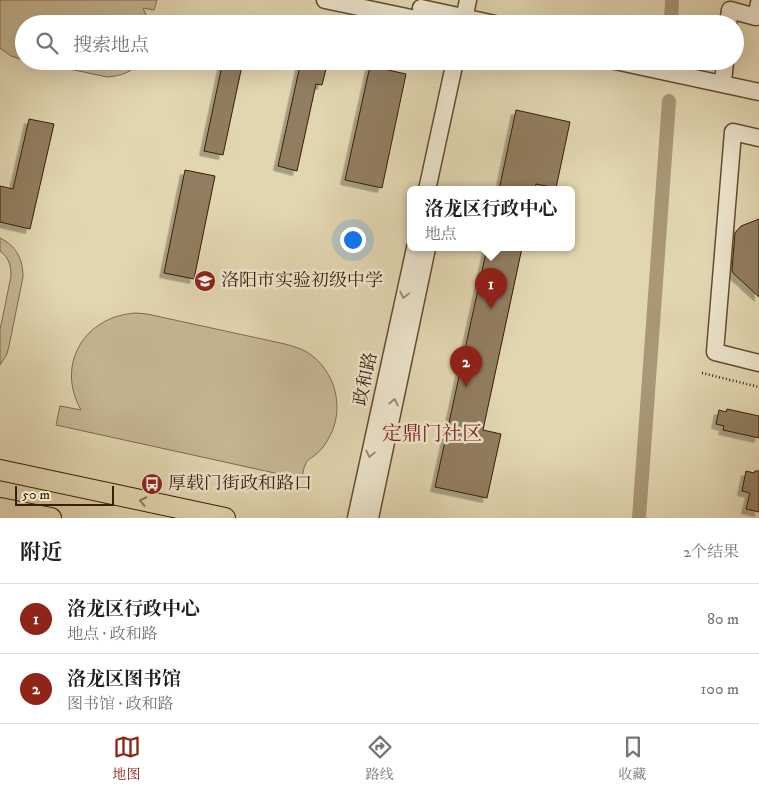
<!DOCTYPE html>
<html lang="zh">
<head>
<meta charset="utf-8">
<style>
	:root { --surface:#fff; --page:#f6f6f6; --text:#202124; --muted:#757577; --line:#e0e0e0; --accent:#8f2418 }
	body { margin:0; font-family:"IM FELL DW Pica","Noto Serif SC",serif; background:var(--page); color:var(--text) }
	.scale { position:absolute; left:15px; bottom:12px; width:99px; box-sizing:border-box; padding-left:5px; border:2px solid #3b1d06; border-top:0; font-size:14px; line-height:18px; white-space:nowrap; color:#3b1d06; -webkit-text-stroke:4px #ece4cc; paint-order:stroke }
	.you { position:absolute; left:352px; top:239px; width:18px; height:18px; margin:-12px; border:4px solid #fff; border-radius:50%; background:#1a73e8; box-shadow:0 0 0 8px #1a73e833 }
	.badge { display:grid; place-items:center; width:32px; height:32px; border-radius:50%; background:var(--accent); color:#fff; font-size:16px; font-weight:700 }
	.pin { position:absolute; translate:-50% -41px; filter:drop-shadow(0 1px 2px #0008) }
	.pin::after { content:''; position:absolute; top:26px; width:18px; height:15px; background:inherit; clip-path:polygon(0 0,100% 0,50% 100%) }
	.popup { position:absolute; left:407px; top:186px; width:168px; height:65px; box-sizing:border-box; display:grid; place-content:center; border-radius:8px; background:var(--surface); filter:drop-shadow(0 1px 4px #0005); font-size:16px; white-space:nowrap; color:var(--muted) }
	.popup b { font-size:19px; color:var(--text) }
	.popup::after { content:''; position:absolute; left:50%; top:100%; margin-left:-10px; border:10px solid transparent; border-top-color:var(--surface) }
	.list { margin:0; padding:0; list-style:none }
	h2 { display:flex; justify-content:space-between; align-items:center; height:65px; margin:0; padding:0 20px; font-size:21px }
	h2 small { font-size:16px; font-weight:400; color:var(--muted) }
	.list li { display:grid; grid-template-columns:32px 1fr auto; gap:15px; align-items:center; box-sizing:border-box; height:70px; padding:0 20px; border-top:1px solid var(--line) }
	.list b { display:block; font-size:19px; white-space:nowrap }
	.list p { margin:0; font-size:16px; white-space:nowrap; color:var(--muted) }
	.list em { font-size:16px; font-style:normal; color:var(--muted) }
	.icon { flex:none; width:28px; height:28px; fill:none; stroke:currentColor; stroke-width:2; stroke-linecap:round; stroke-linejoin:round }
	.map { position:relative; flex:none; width:759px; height:518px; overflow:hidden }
	.search { position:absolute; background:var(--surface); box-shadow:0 5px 20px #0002; left:15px; right:15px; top:15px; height:55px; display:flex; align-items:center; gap:12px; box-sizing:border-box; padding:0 18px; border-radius:28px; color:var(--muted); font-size:19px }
	.sheet { height:205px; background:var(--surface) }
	nav { display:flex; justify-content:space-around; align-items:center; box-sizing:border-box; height:70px; border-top:1px solid var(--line); background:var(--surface); font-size:14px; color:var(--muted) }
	nav a { display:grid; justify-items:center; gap:2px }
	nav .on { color:var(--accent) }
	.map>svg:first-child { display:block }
	.green { fill:#c5b793; stroke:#806a4c }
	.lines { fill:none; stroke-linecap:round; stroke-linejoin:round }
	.canal { stroke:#a99776; stroke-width:14 }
	.building { fill:#917d5e; stroke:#3b1d06; filter:url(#shadow) }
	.minor-casing { stroke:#644b30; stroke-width:19 }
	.major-casing { stroke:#3b1d06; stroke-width:22 }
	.path { stroke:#3b1d06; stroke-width:2.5; stroke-dasharray:1 2.5; stroke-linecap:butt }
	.minor { stroke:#ece4cc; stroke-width:16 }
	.major { stroke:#e1d6b0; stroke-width:20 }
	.oneway { stroke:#9c8a73 }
	.oneway2 { stroke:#8e7a5b }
	.labels { text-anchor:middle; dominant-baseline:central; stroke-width:5; stroke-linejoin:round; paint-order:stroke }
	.poi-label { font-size:18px; fill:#3b1d06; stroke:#ece4cc; text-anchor:start }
	.street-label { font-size:18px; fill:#3b1d06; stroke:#ece4cc }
	.quarter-label { font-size:20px; fill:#7a1f14; stroke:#ece4cc }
</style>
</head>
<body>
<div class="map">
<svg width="759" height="518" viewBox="0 0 759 518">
	<defs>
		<filter id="shadow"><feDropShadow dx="-4.5" dy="4.5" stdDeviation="0" flood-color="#0004"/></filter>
	</defs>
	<rect width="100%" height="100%" fill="#e1d6b0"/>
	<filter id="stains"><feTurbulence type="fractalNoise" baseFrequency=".004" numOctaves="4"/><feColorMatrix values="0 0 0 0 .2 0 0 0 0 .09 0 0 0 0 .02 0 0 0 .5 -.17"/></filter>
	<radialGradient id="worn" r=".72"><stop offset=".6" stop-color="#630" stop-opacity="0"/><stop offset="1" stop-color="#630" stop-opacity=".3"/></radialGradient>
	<path class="green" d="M0,0H157L154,10L143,8L150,24H24V60L11,56L0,48Z
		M32,61H142C132,72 121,76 107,77Z
		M0,238C17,246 23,260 23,277L9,346L7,354L0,365V330L11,276C11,265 9,258 0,251Z
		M136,313L147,314L285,344C292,346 300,348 307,352C337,371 346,412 327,441C324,447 319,452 314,456C311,458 307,460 306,463C303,468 303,474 302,479L56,425L60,406L81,410C55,364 85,316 136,313Z"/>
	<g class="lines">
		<path class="canal" d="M671,24L672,0
			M639,518L669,101"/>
	</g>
	<path class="building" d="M223,61H243L223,155L204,151Z
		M301,61H310L327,65L322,85L316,84L297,171L278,166Z
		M370,66L406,74L382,188L345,180Z
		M516,110L570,122L556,188L536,184L535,190H499Z
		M29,119L54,124L30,229L0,222V186L13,189Z
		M185,170L215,176L194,279L164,273Z
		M759,219V297L733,273L732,270L735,233L741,226Z
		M487,248H522L483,430L501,434L487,498L435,487Z
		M727,409L759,416V438L723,430L724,426L716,424L719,410L726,412Z
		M746,471L754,473L755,471H759V512L746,509L750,493L742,491Z"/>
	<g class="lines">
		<g class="minor-casing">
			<path id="minor" d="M325,0L440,24
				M421,8L495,24
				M463,24L468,0
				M728,24L730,10L756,17L759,3
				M615,61L759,92
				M722,84L724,73L725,61
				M759,138L733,132L715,352L759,363
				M427,190L455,61
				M356,518L415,248
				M370,518L427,248"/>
		</g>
		<g class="major-casing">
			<path id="major" d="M0,470L225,518
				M0,508L51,518"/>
		</g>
		<path class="path" d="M702,373L759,387"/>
		<use href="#minor" class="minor"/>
		<use href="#major" class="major"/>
	</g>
	<defs><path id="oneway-chevron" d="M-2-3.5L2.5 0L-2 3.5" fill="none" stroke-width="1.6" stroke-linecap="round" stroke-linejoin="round" transform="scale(1.25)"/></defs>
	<g class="oneway">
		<use href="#oneway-chevron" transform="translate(404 295) rotate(102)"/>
		<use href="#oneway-chevron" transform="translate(394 402) rotate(-78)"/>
		<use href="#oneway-chevron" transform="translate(370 454) rotate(102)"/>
	</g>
	<use class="oneway2" href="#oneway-chevron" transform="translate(143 501) rotate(-168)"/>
	<defs>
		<g id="school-disc" transform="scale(1.125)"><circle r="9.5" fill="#8f2418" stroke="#ece4cc"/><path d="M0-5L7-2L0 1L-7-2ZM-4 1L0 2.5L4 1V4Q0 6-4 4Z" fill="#fff"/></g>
		<g id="bus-disc" transform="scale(1.125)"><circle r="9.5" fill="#8f2418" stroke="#ece4cc"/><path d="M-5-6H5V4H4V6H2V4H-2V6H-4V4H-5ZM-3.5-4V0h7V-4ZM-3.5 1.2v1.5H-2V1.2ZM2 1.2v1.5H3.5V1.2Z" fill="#fff"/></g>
	</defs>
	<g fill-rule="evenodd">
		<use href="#school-disc" x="205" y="281"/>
		<use href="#bus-disc" x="152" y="484"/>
	</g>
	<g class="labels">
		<g class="poi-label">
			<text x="221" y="281">洛阳市实验初级中学</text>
			<text x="168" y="484">厚载门街政和路口</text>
		</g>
		<g class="street-label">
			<text transform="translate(366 379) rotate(-78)">政和路</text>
		</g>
		<g class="quarter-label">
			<text x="432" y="434">定鼎门社区</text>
		</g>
	</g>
	<rect width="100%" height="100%" filter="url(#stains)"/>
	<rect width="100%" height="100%" fill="url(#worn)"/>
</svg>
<div class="scale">50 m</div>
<div class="you"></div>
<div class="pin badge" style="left:491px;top:309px">1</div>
<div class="popup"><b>洛龙区行政中心</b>地点</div>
<div class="pin badge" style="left:466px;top:387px">2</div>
<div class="search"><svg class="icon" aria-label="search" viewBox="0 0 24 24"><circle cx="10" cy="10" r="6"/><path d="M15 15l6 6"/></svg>搜索地点</div>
</div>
<section class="sheet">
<h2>附近<small>2个结果</small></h2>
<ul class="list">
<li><span class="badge">1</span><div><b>洛龙区行政中心</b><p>地点 · 政和路</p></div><em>80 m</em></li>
<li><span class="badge">2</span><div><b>洛龙区图书馆</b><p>图书馆 · 政和路</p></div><em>100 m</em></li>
</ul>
</section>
<nav>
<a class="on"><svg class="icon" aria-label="map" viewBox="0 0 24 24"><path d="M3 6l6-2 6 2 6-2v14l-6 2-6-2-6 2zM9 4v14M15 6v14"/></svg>地图</a>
<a><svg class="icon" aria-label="directions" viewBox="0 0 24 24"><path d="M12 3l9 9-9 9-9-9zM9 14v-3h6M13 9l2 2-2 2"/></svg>路线</a>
<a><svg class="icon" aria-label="saved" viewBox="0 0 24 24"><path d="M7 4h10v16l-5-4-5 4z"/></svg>收藏</a>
</nav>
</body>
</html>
